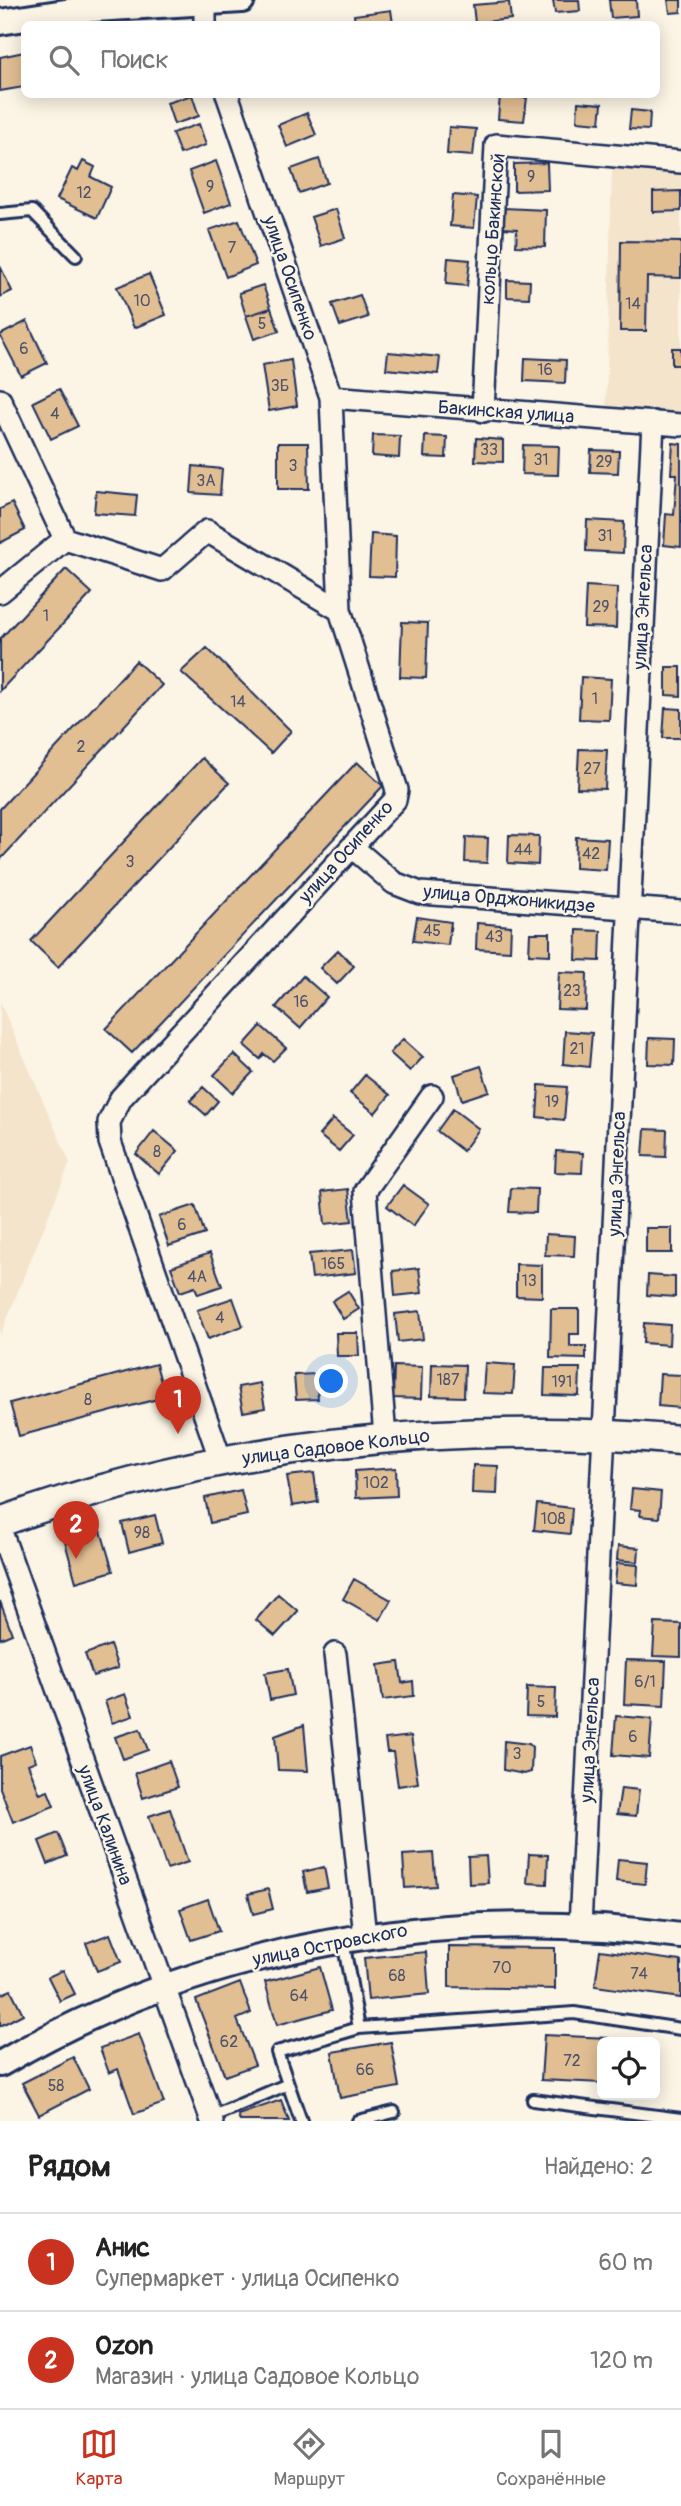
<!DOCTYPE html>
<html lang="ru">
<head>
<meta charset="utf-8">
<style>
	:root { --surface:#fff; --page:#f2f2f2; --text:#222; --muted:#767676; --line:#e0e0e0; --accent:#c8321e }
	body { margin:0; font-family:Pangolin,sans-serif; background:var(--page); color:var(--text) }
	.controls { position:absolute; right:21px; bottom:21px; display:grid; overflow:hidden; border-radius:10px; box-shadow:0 4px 18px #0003 }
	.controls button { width:63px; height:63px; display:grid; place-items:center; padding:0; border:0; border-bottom:2px solid var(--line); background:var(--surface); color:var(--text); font:35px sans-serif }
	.you { position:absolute; left:332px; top:1382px; width:24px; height:24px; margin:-18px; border:5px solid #fff; border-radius:50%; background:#1a73e8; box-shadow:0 0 0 10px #1a73e833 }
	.badge { display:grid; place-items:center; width:46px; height:46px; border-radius:50%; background:var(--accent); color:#fff; font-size:23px; font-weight:700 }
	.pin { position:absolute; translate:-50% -58px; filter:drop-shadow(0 2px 4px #0008) }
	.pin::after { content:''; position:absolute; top:37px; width:24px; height:21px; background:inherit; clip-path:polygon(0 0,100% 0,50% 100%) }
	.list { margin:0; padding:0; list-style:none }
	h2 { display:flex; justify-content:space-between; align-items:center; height:91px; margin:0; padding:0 28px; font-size:30px }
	h2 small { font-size:23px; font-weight:400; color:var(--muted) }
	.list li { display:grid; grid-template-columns:46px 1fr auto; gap:21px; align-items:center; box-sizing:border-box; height:98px; padding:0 28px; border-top:2px solid var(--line) }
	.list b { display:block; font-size:26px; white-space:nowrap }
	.list p { margin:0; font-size:23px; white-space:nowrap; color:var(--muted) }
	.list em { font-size:23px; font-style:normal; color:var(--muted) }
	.icon { flex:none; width:38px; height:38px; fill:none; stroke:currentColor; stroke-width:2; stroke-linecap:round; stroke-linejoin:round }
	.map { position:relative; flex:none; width:681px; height:2121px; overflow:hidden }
	.search { position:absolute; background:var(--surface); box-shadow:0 4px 18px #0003; left:21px; right:21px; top:21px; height:77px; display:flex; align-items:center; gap:18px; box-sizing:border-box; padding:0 24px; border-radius:10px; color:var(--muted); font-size:26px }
	.sheet { height:287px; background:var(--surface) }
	nav { display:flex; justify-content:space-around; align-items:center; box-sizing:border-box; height:98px; border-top:2px solid var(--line); background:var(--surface); font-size:19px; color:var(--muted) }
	nav a { display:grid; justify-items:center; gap:4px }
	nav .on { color:var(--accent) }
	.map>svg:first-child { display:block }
	.built { fill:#f4e4cc }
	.building { fill:#e2be93; stroke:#1b2f5e; stroke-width:2 }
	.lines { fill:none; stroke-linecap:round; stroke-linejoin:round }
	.service-casing { stroke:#1b2f5e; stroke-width:16 }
	.minor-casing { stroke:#1b2f5e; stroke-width:26 }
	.tertiary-casing { stroke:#1b2f5e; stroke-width:30 }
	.secondary-casing { stroke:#1b2f5e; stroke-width:33 }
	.service { stroke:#fcf5e5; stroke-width:10 }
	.minor { stroke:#fcf5e5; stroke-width:21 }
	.tertiary { stroke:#fcf5e5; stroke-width:24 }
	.secondary { stroke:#fcf5e5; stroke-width:28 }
	.labels { text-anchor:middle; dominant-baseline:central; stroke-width:5; stroke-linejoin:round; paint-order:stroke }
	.number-label { font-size:16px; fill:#4d536b }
	.street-label { font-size:19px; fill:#1b2f5e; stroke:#fcf5e5 }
</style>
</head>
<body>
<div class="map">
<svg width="681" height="2121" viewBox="0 0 681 2121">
	<rect width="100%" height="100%" fill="#fcf5e5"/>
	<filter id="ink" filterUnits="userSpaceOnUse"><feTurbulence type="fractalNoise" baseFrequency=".0143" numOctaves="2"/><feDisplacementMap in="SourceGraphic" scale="14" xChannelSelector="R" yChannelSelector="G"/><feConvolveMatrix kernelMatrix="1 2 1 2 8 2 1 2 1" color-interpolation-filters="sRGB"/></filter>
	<g filter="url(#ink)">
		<path class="built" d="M612,164L681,170V418L606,410Z
			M0,1002L70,1163L0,1336Z"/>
		<path class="building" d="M553,0H579L580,11L555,13Z
			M609,0H636L637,16L611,18Z
			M668,0H681V12L670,13Z
			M509,2L511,19L475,23L473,5Z
			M391,10L393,24H355L354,15Z
			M24,52V87L0,91V57Z
			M192,95L199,116L174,124L167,103Z
			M500,95L527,98L524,121L498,119Z
			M578,102L602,104L600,123L577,121Z
			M631,110L650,112L649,130L629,129Z
			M307,113L316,135L287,147L278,125Z
			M199,124L206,145L180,154L172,133Z
			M449,127L476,129L473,156L447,154Z
			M319,159L327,183L299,193L291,169Z
			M83,161L95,167L91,177L111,187L97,218L57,199L72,168L78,171Z
			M216,161L231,203L204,213L189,171Z
			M547,163L548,190L514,191V164Z
			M681,191V211L653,212V192Z
			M453,195L477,197L474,228L450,226Z
			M504,208L546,210L545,247L516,246L517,229L503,228Z
			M336,209L345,238L321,246L311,217Z
			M239,220L256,265L226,277L209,230Z
			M621,241L681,242V278L647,277L646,331H620Z
			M448,258L470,260L467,286L446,284Z
			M0,266L12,291L0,297Z
			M149,274L166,315L134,328L117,287Z
			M507,280L530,281L529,298L507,297Z
			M263,285L271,308L246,316L239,293Z
			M360,295L368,317L340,326L332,304Z
			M271,308L279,331L254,339L246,316Z
			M27,321L47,363L21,376L0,335Z
			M672,348H681V365H672Z
			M388,352L440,357L438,374L386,369Z
			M525,358L566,360L565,383L524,381Z
			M291,360L297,406L269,411L262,365Z
			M59,389L78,426L51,439L33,402Z
			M373,435L400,436L399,458L372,456Z
			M425,436L447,437L446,458L424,457Z
			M476,438L503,440V462L475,461Z
			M278,443H308L309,489H278Z
			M673,443L681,444V547L664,545L666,514L674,515L677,474H671Z
			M523,445L559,446L558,475L522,474Z
			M591,450L619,451L618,473L590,472Z
			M193,466L222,469L220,495L191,493Z
			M96,491L137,495L135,516L94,513Z
			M12,503L25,530L0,543V509Z
			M587,520L624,522L623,553L586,551Z
			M371,534L396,536L395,577L369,576Z
			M66,569L92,593L0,691V639Z
			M586,586L617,588L616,628L584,627Z
			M402,622L428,623L426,678L400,677Z
			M207,648L291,731L271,753L181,672Z
			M136,661L162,685L0,860V809Z
			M666,667H681V696L666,695Z
			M581,677L611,679L609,720L579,719Z
			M665,708L681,709V738H663Z
			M579,749L607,750L605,789L577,788Z
			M202,758L229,783L58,967L31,941Z
			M357,762L383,786L132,1053L106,1029Z
			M509,835L539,836L538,865L508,863Z
			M466,837L488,838L487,863L465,862Z
			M576,837L608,839L606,870L575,868Z
			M417,917L451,922L448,945L413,941Z
			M477,923L511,926L510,951L476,949Z
			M577,930L601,931L600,961L576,960Z
			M530,933H550V955L529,954Z
			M338,950L354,966L337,984L320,968Z
			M559,972L587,973L586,1010L557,1009Z
			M303,976L327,997L300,1028L276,1007Z
			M261,1026L286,1048L273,1061L264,1054L260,1059L244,1045Z
			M565,1031L592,1033L589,1067L563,1064Z
			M649,1038L675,1039L674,1065L648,1064Z
			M403,1039L423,1057L410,1071L390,1053Z
			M234,1054L253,1072L233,1093L214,1075Z
			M481,1066L489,1091L462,1100L454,1075Z
			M365,1075L390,1095L375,1113L350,1093Z
			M539,1085L567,1087L564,1120L537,1117Z
			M203,1087L218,1101L206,1115L190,1101Z
			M453,1109L479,1129L463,1151L437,1131Z
			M333,1119L353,1135L339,1151L319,1135Z
			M645,1129L667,1130L666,1157L643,1156Z
			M154,1131L178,1151L159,1174L136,1154Z
			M556,1151L583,1153L582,1173L555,1172Z
			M403,1185L429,1204L413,1226L387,1206Z
			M511,1188L537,1189L536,1213L509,1212Z
			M348,1189L352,1221L325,1224L322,1192Z
			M195,1205L205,1234L169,1246L159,1217Z
			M646,1228H672V1253H646Z
			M546,1234L575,1236L574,1256L545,1255Z
			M353,1250L356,1273L312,1278L309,1254Z
			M210,1253L222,1286L198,1294L195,1287L180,1292L171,1267Z
			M516,1264L542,1265V1297L516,1296Z
			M419,1268L422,1293L395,1296L393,1271Z
			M648,1275L675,1277V1297L647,1295Z
			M348,1291L359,1309L343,1319L332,1301Z
			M233,1298L243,1326L208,1339L197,1310Z
			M551,1309H579V1334H570V1346H586V1359L550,1358Z
			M420,1311L423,1339L398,1342L395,1314Z
			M644,1323L670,1325L669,1345L643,1343Z
			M336,1333H358L359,1356H337Z
			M485,1363L515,1365L513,1394L483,1393Z
			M156,1364L165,1397L19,1436L10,1403Z
			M432,1364L465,1365L464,1397L431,1396Z
			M394,1366L422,1367L421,1399L393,1398Z
			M545,1368H580L579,1396L544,1395Z
			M316,1374L318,1399L296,1400L294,1375Z
			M660,1374L681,1375V1408L658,1406Z
			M260,1383L265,1408L243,1412L238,1387Z
			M473,1465L498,1466L497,1494L472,1493Z
			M396,1468L397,1496L356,1498L355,1471Z
			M314,1473L318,1502L292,1506L287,1476Z
			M632,1489L661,1492L659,1518L640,1516L641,1510L630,1509Z
			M241,1490L247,1515L210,1523L205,1498Z
			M537,1504L572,1508L570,1534L534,1530Z
			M155,1515L162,1543L129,1552L122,1523Z
			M101,1531L113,1571L76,1582L65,1542Z
			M618,1546L639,1548L638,1562L617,1560Z
			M617,1563L638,1565L637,1585L615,1583Z
			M354,1579L391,1600L380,1620L343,1599Z
			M278,1594L298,1611L275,1636L256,1620Z
			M0,1601L12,1634L0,1639Z
			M655,1623L681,1624V1657L653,1656Z
			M110,1645L118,1668L93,1676L85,1654Z
			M626,1660L666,1661L664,1706L624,1704Z
			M399,1662L402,1683L413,1681L414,1696L383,1700L378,1665Z
			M288,1669L293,1695L270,1700L265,1673Z
			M527,1687L556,1688L555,1717L526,1716Z
			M125,1694L133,1716L112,1723L105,1701Z
			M616,1716L652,1719L649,1758L613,1755Z
			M304,1725L308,1771L278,1770L275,1736Z
			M140,1729L148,1750L123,1759L115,1737Z
			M411,1736L418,1783L398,1786L393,1752H387L385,1739Z
			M504,1741L529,1744L532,1747L531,1772L524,1774L503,1770Z
			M30,1745L36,1761L28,1764L40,1794L48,1791L54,1806L13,1822L0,1788V1756Z
			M169,1761L178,1787L143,1798L135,1773Z
			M621,1788L639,1790L636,1816L617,1814Z
			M170,1809L188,1862L167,1869L149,1816Z
			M58,1833L67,1856L48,1864L39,1841Z
			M433,1853L436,1886L405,1888L403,1855Z
			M529,1854L548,1855L547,1884L527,1883Z
			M486,1856L488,1883L469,1884L468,1857Z
			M618,1859L647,1862L645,1884L616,1881Z
			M324,1867L328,1888L307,1892L303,1872Z
			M268,1889L273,1909L253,1914L248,1894Z
			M208,1899L219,1931L191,1940L180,1909Z
			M110,1934L121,1962L97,1971L86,1943Z
			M449,1947L555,1948V1989L449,1987Z
			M600,1950L681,1961V1998L595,1986Z
			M426,1952L429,1994L368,2000L364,1958Z
			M320,1967L332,2010L277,2025L265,1982Z
			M63,1970L75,1994L60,2001L48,1977Z
			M240,1983L251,2013L237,2019L255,2065L225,2076L196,2000Z
			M11,1990L23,2014L0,2026V1995Z
			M139,2034L164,2103L134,2114L118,2069L109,2073L100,2048Z
			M544,2035L608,2038L607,2042H602V2083L541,2080Z
			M391,2042L399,2087L340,2098L332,2052Z
			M73,2057L89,2089L39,2115L22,2083Z
			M281,2100L289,2121H240L238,2115Z"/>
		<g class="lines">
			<g class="service-casing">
				<path id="service" d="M0,214L32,211L76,256
					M343,1941L359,2028
					M533,2100L681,2119
					M211,2117L288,2084
					M301,2121L277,2052L359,2028L574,2013L681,2029
					M358,2121L394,2112"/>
			</g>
			<g class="minor-casing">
				<path id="minor" d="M205,24V0
					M331,397L681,425
					M0,400L65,539
					M483,411L496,145L681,162
					M65,539L162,570L207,531L340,610
					M0,592L65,539
					M352,847L394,883L420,893L681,912
					M385,1437L365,1191L432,1096
					M221,1461L110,1142L109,1122L121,1098L395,800L397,790L340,610L331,397L227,94
					M0,1529L212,2121
					M335,1654L365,1936
					M580,1926L653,422"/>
			</g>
			<g class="tertiary-casing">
				<path id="tertiary" d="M0,22L78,10L242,0
					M0,2064C206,1943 445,1904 681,1936"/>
			</g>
			<g class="secondary-casing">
				<path id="secondary" d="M0,1522C218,1443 451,1419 681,1440"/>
			</g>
			<use href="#service" class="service"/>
			<use href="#minor" class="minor"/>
			<use href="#tertiary" class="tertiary"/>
			<use href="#secondary" class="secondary"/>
		</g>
	</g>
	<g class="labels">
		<g class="number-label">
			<text x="531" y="177">9</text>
			<text x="210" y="187">9</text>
			<text x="84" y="193">12</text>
			<text x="232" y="248">7</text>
			<text x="142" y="301">10</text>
			<text x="633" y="304">14</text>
			<text x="262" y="324">5</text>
			<text x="24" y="349">6</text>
			<text x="545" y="370">16</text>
			<text x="280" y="386">3Б</text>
			<text x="55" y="414">4</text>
			<text x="489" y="450">33</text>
			<text x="541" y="460">31</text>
			<text x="604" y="462">29</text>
			<text x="293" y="466">3</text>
			<text x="206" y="481">3А</text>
			<text x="605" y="536">31</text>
			<text x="601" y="607">29</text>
			<text x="46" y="616">1</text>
			<text x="595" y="699">1</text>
			<text x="238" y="702">14</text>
			<text x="81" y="747">2</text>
			<text x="592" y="769">27</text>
			<text x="523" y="850">44</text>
			<text x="591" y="854">42</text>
			<text x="130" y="862">3</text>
			<text x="432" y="931">45</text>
			<text x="494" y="937">43</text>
			<text x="572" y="991">23</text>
			<text x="301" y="1002">16</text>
			<text x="577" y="1049">21</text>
			<text x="552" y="1102">19</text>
			<text x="157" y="1152">8</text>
			<text x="182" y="1225">6</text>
			<text x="333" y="1264">165</text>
			<text x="197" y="1277">4А</text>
			<text x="529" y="1281">13</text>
			<text x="220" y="1318">4</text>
			<text x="448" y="1380">187</text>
			<text x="562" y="1382">191</text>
			<text x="88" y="1400">8</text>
			<text x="376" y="1483">102</text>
			<text x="553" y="1519">108</text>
			<text x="142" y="1533">98</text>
			<text x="645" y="1682">6/1</text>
			<text x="541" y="1702">5</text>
			<text x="633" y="1737">6</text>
			<text x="517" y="1754">3</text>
			<text x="502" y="1968">70</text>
			<text x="639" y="1974">74</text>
			<text x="397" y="1976">68</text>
			<text x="299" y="1996">64</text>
			<text x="229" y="2042">62</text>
			<text x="572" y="2061">72</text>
			<text x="365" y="2070">66</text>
			<text x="56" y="2086">58</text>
		</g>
		<g class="street-label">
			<text transform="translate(493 229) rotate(-86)">кольцо Бакинской</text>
			<text transform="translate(290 278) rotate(71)">улица Осипенко</text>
			<text transform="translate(506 412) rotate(4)">Бакинская улица</text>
			<text transform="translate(643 607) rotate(-87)">улица Энгельса</text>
			<text transform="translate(346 852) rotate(-48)">улица Осипенко</text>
			<text transform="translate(509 899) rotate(5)">улица Орджоникидзе</text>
			<text transform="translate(617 1174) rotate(-88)">улица Энгельса</text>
			<text transform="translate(336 1447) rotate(-7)">улица Садовое Кольцо</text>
			<text transform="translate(590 1740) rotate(-87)">улица Энгельса</text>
			<text transform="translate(105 1825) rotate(70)">улица Калинина</text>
			<text transform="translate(330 1945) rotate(-11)">улица Островского</text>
		</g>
	</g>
</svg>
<div class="controls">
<button><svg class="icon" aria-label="locate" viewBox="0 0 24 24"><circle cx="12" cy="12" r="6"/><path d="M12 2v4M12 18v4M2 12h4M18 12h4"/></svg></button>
</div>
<div class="you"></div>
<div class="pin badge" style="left:178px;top:1434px">1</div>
<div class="pin badge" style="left:76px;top:1559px">2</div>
<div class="search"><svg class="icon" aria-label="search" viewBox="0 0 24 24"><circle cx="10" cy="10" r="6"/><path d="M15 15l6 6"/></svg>Поиск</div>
</div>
<section class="sheet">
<h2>Рядом<small>Найдено: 2</small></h2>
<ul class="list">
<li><span class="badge">1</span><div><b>Анис</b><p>Супермаркет · улица Осипенко</p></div><em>60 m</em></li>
<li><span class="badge">2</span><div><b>Ozon</b><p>Магазин · улица Садовое Кольцо</p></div><em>120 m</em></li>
</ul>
</section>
<nav>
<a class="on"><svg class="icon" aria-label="map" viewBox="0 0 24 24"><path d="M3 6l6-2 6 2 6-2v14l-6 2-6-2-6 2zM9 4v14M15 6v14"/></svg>Карта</a>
<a><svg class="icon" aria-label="directions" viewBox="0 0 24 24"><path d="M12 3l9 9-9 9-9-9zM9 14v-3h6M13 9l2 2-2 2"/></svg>Маршрут</a>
<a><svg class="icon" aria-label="saved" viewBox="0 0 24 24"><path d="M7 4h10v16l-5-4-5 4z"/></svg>Сохранённые</a>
</nav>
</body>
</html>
